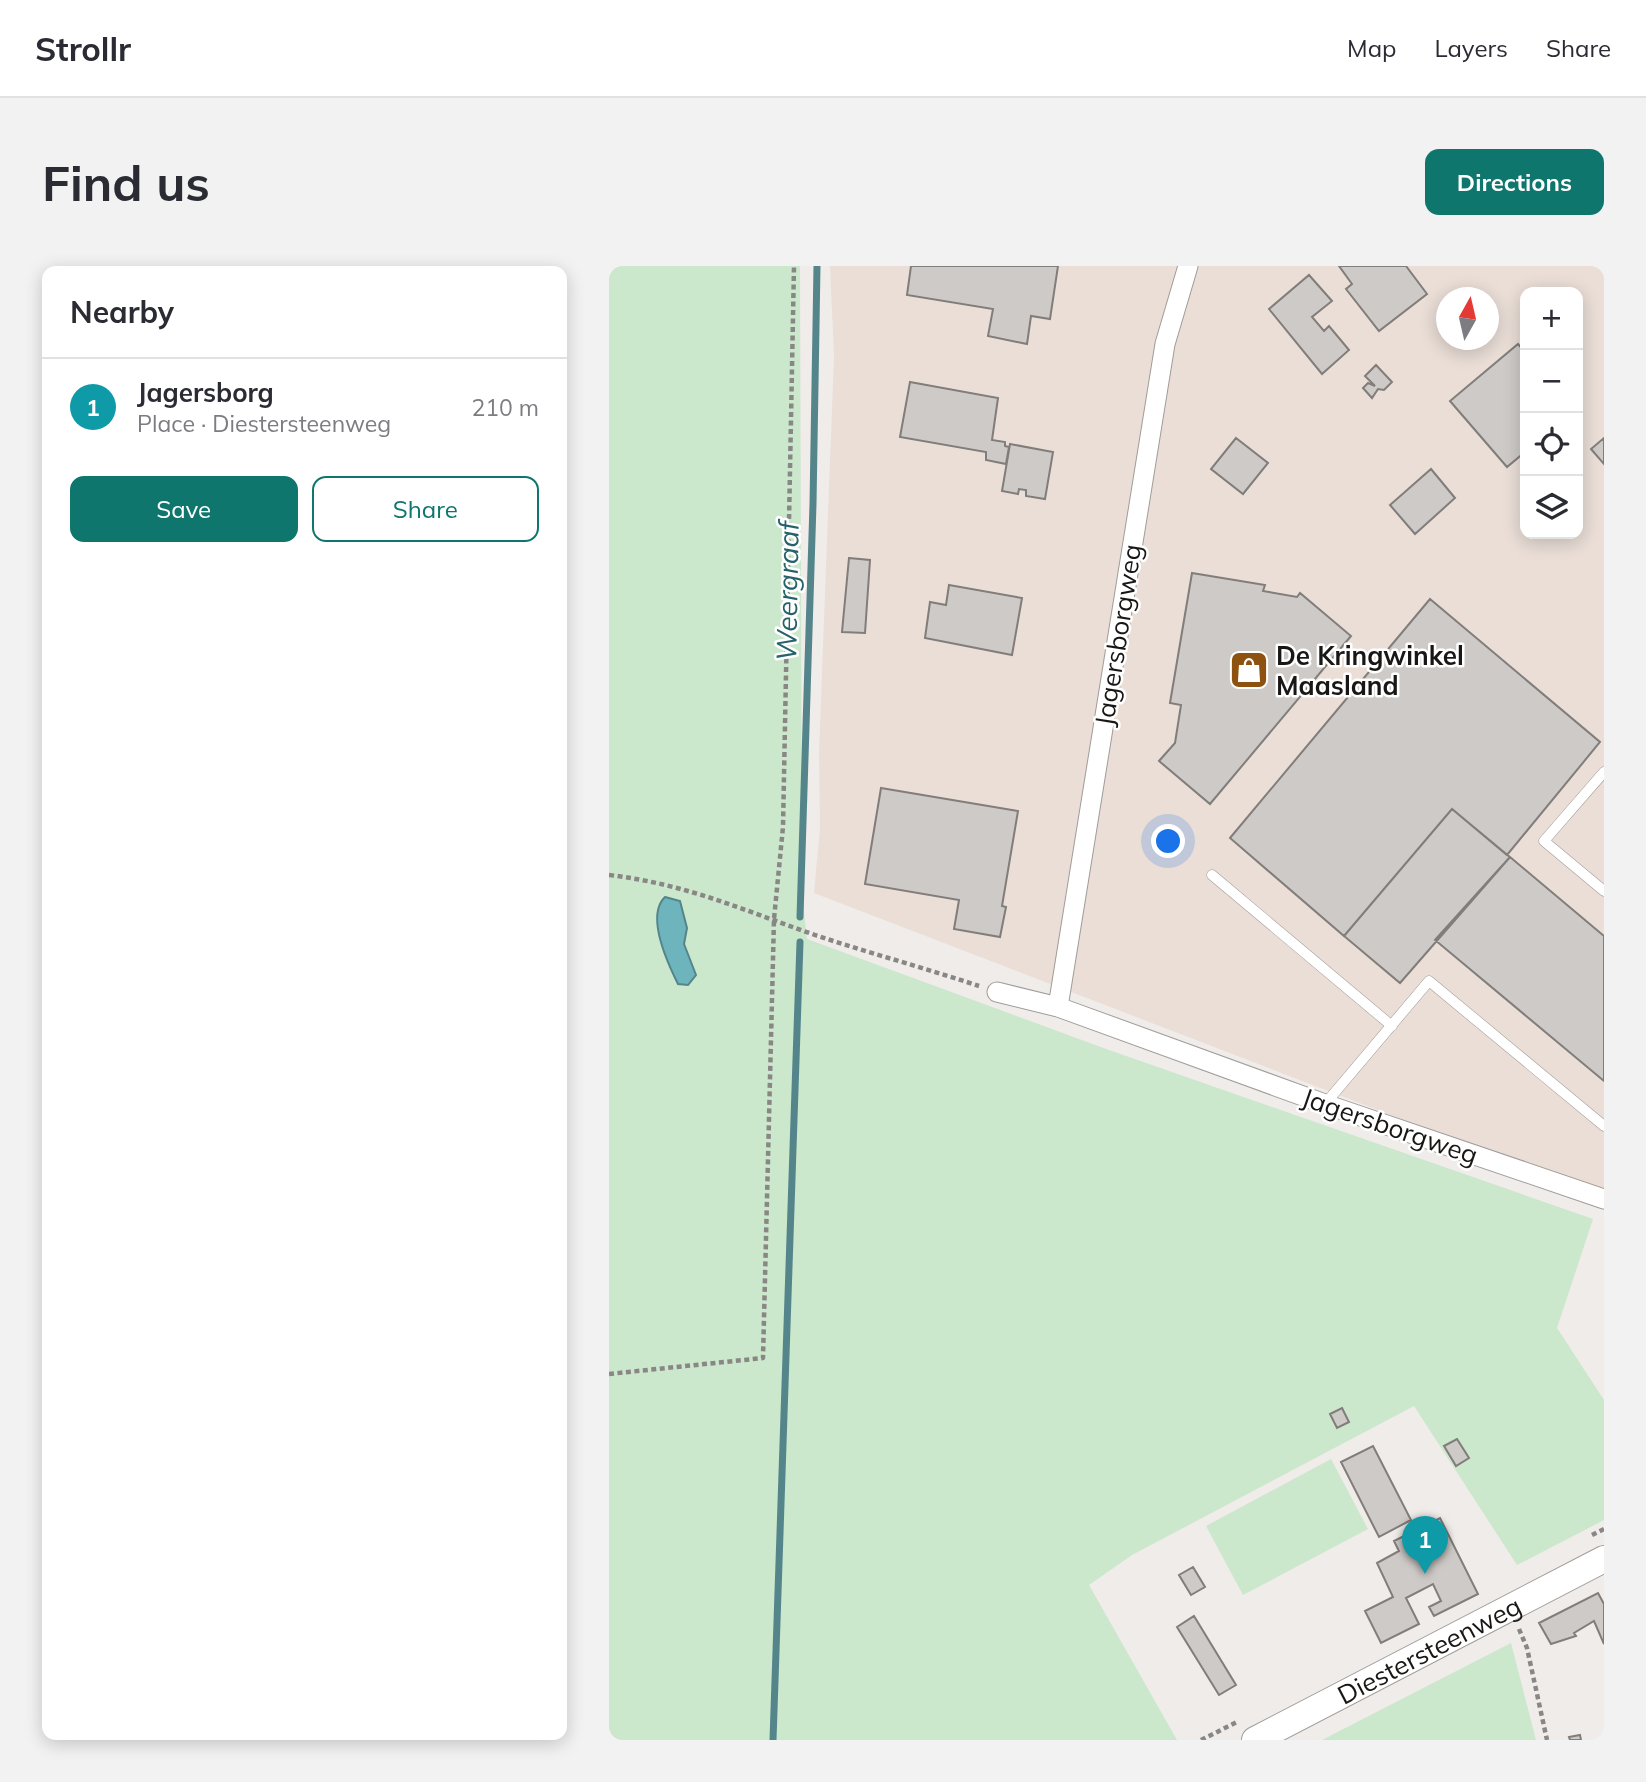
<!DOCTYPE html>
<html lang="en">
<head>
<meta charset="utf-8">
<style>
	:root { --surface:#fff; --page:#f2f2f3; --text:#2b2b33; --muted:#7c7c81; --line:#e1e1e2; --accent:#0f766e }
	body { margin:0; font-family:Mulish,sans-serif; background:var(--page); color:var(--text) }
	.controls { position:absolute; right:21px; top:21px; display:grid; overflow:hidden; border-radius:14px; box-shadow:0 4px 18px #0003 }
	.controls button { width:63px; height:63px; display:grid; place-items:center; padding:0; border:0; border-bottom:2px solid var(--line); background:var(--surface); color:var(--text); font:35px sans-serif }
	.compass { position:absolute; left:827px; top:21px; width:63px; height:63px; border-radius:50%; background:var(--surface); box-shadow:0 4px 18px #0003; rotate:8deg }
	.you { position:absolute; left:560px; top:576px; width:24px; height:24px; margin:-18px; border:5px solid #fff; border-radius:50%; background:#1a73e8; box-shadow:0 0 0 10px #1a73e833 }
	.badge { display:grid; place-items:center; width:46px; height:46px; border-radius:50%; background:var(--accent); color:#fff; font-size:23px; font-weight:700 }
	.pin { position:absolute; translate:-50% -58px; filter:drop-shadow(0 2px 4px #0008) }
	.pin::after { content:''; position:absolute; top:37px; width:24px; height:21px; background:inherit; clip-path:polygon(0 0,100% 0,50% 100%) }
	.list { margin:0; padding:0; list-style:none }
	h2 { display:flex; justify-content:space-between; align-items:center; height:91px; margin:0; padding:0 28px; font-size:30px }
	h2 small { font-size:23px; font-weight:400; color:var(--muted) }
	.list li { display:grid; grid-template-columns:46px 1fr auto; gap:21px; align-items:center; box-sizing:border-box; height:98px; padding:0 28px; border-top:2px solid var(--line) }
	.list b { display:block; font-size:26px; white-space:nowrap }
	.list p { margin:0; font-size:23px; white-space:nowrap; color:var(--muted) }
	.list em { font-size:23px; font-style:normal; color:var(--muted) }
	.actions { display:flex; gap:14px; padding:21px 28px }
	.actions a { flex:1; padding:16px 0; border:2px solid var(--accent); border-radius:14px; text-align:center; font-size:24px; color:var(--accent) }
	.actions .main { background:var(--accent); color:#fff }
	.icon { flex:none; width:38px; height:38px; fill:none; stroke:currentColor; stroke-width:2; stroke-linecap:round; stroke-linejoin:round }
	.map { position:relative; flex:none; width:995px; height:1474px; overflow:hidden; border-radius:14px }
	header { display:flex; align-items:center; gap:42px; box-sizing:border-box; height:98px; padding:0 35px; background:var(--surface); border-bottom:2px solid var(--line) }
	header strong { font-size:33px }
	nav { display:flex; gap:38px; margin-inline-start:auto; font-size:24px }
	.intro { display:flex; align-items:center; justify-content:space-between; box-sizing:border-box; height:168px; padding:0 42px }
	h1 { margin:0; font-size:49px }
	.button { padding:18px 32px; border-radius:14px; background:var(--accent); color:#fff; font-size:24px; font-weight:700 }
	main { display:flex; gap:42px; padding:0 42px }
	aside { flex:1; background:var(--surface); border-radius:14px; box-shadow:0 4px 18px #0003 }
	.map>svg:first-child { display:block }
	.built { fill:#eaded7; fill-rule:evenodd }
	.green { fill:#cbe7cc }
	.water { fill:#6db4bd; stroke:#54858b; stroke-width:2 }
	.lines { fill:none; stroke-linecap:round; stroke-linejoin:round }
	.stream { stroke:#54858b; stroke-width:7 }
	.building { fill:#cecac7; stroke:#817d7a; stroke-width:2 }
	.lane-casing { stroke:#a09c99; stroke-width:11 }
	.street-casing { stroke:#a09c99; stroke-width:21 }
	.secondary-casing { stroke:#a09c99; stroke-width:28 }
	.path { stroke:#898785; stroke-width:4.5; stroke-dasharray:5 3.5; stroke-linecap:butt }
	.lane { stroke:#fff; stroke-width:10 }
	.street { stroke:#fff; stroke-width:19 }
	.secondary { stroke:#fff; stroke-width:26 }
	.labels { text-anchor:middle; dominant-baseline:central; stroke-width:5; stroke-linejoin:round; paint-order:stroke }
	.street-label { font-size:26px; fill:#181716; stroke:#fff }
	.poi-label { font-size:26px; font-weight:bold; fill:#181716; stroke:#fff; text-anchor:start }
	.water-label { font-size:28px; font-style:italic; fill:#266269; stroke:#fff }
</style>
</head>
<body>
<header>
<strong>Strollr</strong>
<nav><a>Map</a><a>Layers</a><a>Share</a></nav>
</header>
<div class="intro"><h1>Find us</h1><a class="button">Directions</a></div>
<main>
<aside>
<h2>Nearby<small></small></h2>
<ul class="list">
<li><span class="badge" style="background:#0f9aa8">1</span><div><b>Jagersborg</b><p>Place · Diestersteenweg</p></div><em>210 m</em></li>
</ul>
<div class="actions"><a class="main">Save</a><a>Share</a></div>
</aside>
<div class="map">
<svg width="995" height="1474" viewBox="0 0 995 1474">
	<rect width="100%" height="100%" fill="#f0ece9"/>
	<path class="built" d="M221,0H995V931L205,627L211,562L210,486L225,90ZM916,26H969V268H916ZM838,32H880V74H838Z"/>
	<path class="green" d="M0,0H191L193,628L198,673L500,784L984,953L948,1062L995,1134V1254L908,1299L805,1140L523,1289L480,1319L568,1474H0Z
		M722,1193L759,1263L634,1329L597,1260Z
		M902,1377L927,1474H713Z"/>
	<path class="water" d="M56,631L71,635L78,662L75,678L87,709L79,719L69,718C59,698 36,650 56,631Z"/>
	<g class="lines">
		<path class="stream" d="M191,651L204,238L208,0
			M164,1474L191,676"/>
	</g>
	<path class="building" d="M302,0H449L441,53L422,50L418,78L379,70L384,43L298,29Z
		M730,0H797L818,28L770,65L737,23L743,18Z
		M700,9L723,35L703,51L715,65L720,60L740,84L713,108L660,43Z
		M909,78L916,86V186L898,201L841,135Z
		M767,99L783,116L775,124L769,123L763,132L754,122L759,117L766,120L756,110Z
		M301,116L389,132L383,174L396,176V180L400,181L397,198L377,194V186L291,171Z
		M627,172L659,197L634,228L602,203Z
		M995,172V198L982,183Z
		M401,178L444,186L436,233L417,230V224L410,223L409,228L393,225Z
		M822,203L846,232L806,268L781,239Z
		M240,292L261,294L256,367L233,366Z
		M583,307L656,319L654,325L688,331L691,327L742,370L601,538L550,495L566,477L572,439L561,437Z
		M340,319L413,332L403,389L316,372L321,336L337,339Z
		M821,333L991,476L898,589L843,543L735,670L621,572Z
		M272,522L409,545L393,640L397,641L391,671L345,663L350,634L256,618Z
		M843,543L901,591L791,717L735,670Z
		M901,591L995,670V815L826,674Z
		M733,1142L740,1156L728,1162L721,1148Z
		M848,1173L860,1192L847,1200L835,1180Z
		M764,1180L802,1254L770,1271L732,1196Z
		M831,1252L869,1328L825,1350L820,1341L832,1335L824,1318L797,1332L810,1358L772,1377L756,1345L784,1331L768,1297L790,1285L785,1275Z
		M584,1301L596,1321L582,1329L570,1309Z
		M989,1327L995,1338V1378L985,1355L965,1367L967,1370L942,1378L930,1357Z
		M585,1350L627,1419L610,1429L568,1361Z
		M971,1469L972,1474H961L960,1471Z"/>
	<g class="lines">
		<g class="lane-casing">
			<path id="lane" d="M995,506L935,575L995,625
				M603,609L783,760
				M716,838L820,715L995,860"/>
		</g>
		<g class="street-casing">
			<path id="street" d="M388,726L449,741L716,838L995,933
				M449,741L556,78L579,0"/>
		</g>
		<g class="secondary-casing">
			<g id="secondary">
				<path id="s1" d="M646,1474L995,1293"/>
			</g>
		</g>
		<path class="path" d="M0,609C77,618 134,644 206,669C260,687 316,702 370,720
			M0,1108L154,1092L165,653L174,561L185,0
			M983,1269L995,1263
			M910,1363L918,1382L938,1474
			M592,1474L630,1455"/>
		<use href="#lane" class="lane"/>
		<use href="#street" class="street"/>
		<use href="#secondary" class="secondary"/>
	</g>
	<defs>
		<g id="shop-square" transform="scale(2.0125)"><rect x="-9" y="-9" width="18" height="18" rx="4" fill="#8d520f" stroke="#fff"/><path d="M-5-2.5h2.3a2.7 3.5 0 0 1 5.4 0H5L5.5 6h-11ZM-1.5-2.5h3a1.5 2.3 0 0 0-3 0Z" fill="#fff"/></g>
	</defs>
	<g fill-rule="evenodd">
		<use href="#shop-square" x="640" y="404"/>
	</g>
	<g class="labels">
		<g class="street-label">
			<text transform="translate(509 369) rotate(-81)">Jagersborgweg</text>
			<text transform="translate(781 860) rotate(19)">Jagersborgweg</text>
			<text stroke="none"><textPath href="#s1" startOffset="196">Diestersteenweg</textPath></text>
		</g>
		<g class="poi-label">
			<text x="667" y="389">De Kringwinkel<tspan x="667" dy="30">Maasland</tspan></text>
		</g>
		<g class="water-label">
			<text transform="translate(178 325) rotate(-89)">Weergraaf</text>
		</g>
	</g>
</svg>
<div class="controls">
<button>+</button>
<button>−</button>
<button><svg class="icon" aria-label="locate" viewBox="0 0 24 24"><circle cx="12" cy="12" r="6"/><path d="M12 2v4M12 18v4M2 12h4M18 12h4"/></svg></button>
<button><svg class="icon" aria-label="layers" viewBox="0 0 24 24"><path d="M12 4l9 5-9 5-9-5zM3 14l9 5 9-5"/></svg></button>
</div>
<svg class="compass" viewBox="-18 -18 36 36"><path d="M0-13l5 13h-10z" fill="#e53935"/><path d="M0 13l5-13h-10z" fill="#7c7c81"/></svg>
<div class="you"></div>
<div class="pin badge" style="left:816px;top:1308px;background:#0f9aa8">1</div>
</div>
</main>
</body>
</html>
